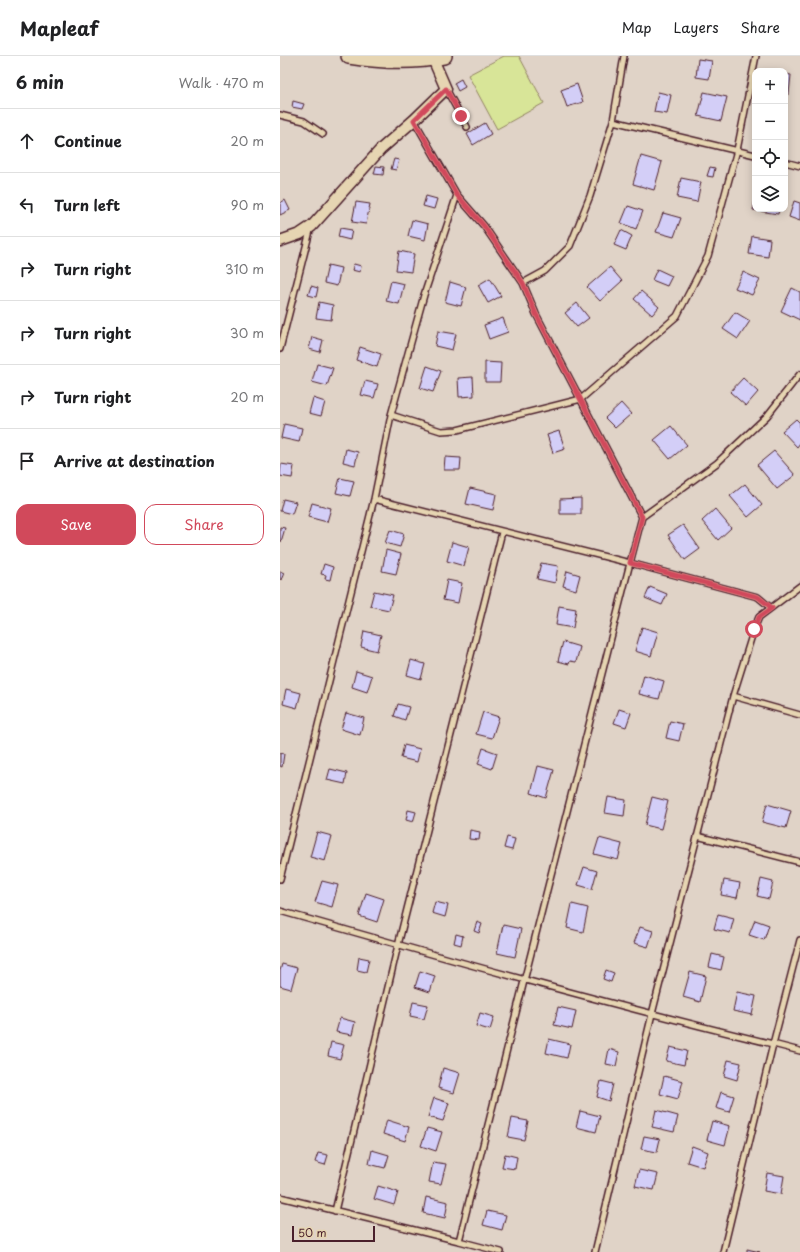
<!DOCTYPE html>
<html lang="en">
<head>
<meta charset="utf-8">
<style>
	:root { --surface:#fff; --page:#f2f2f2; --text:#202124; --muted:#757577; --line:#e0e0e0; --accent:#d1495b }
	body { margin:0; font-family:"Playpen Sans",sans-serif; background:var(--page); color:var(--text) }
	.controls { position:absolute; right:12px; top:12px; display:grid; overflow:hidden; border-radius:8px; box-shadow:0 2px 10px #0003 }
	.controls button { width:36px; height:36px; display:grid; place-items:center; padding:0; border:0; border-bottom:1px solid var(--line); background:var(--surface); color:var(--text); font:20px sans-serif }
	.scale { position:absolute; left:12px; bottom:10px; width:83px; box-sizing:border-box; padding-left:4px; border:2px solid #4a1f2b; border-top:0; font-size:11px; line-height:14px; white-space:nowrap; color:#4a1f2b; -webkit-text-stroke:3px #e6d5b2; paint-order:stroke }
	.stop { position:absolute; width:12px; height:12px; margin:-9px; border:3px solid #d1495b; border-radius:50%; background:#fff }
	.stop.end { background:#d1495b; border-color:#fff; box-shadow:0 1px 4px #0008 }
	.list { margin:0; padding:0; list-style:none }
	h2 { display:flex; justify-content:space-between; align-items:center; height:52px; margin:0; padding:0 16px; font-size:17px }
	h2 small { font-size:13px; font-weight:400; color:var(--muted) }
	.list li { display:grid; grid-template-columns:26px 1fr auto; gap:12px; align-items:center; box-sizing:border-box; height:64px; padding:0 16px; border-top:1px solid var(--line) }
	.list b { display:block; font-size:15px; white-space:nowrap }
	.list em { font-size:13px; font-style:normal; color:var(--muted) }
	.actions { display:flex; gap:8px; padding:12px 16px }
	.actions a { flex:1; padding:9px 0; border:1px solid var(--accent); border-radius:12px; text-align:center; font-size:14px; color:var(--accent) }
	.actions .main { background:var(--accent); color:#fff }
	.icon { flex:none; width:22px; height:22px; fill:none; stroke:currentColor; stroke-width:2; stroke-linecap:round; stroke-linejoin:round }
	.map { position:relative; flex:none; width:520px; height:1196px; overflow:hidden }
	header { display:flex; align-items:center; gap:24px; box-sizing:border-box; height:56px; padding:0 20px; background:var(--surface); border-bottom:1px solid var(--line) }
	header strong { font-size:19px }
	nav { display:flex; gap:22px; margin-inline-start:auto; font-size:14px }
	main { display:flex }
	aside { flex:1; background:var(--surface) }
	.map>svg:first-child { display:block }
	.green { fill:#d8e598; stroke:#918262 }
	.building { fill:#d3cef7; stroke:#4a1f2b }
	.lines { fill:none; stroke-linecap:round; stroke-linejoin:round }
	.lane-casing { stroke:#4a1f2b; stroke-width:8 }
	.street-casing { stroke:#4a1f2b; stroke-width:13 }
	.secondary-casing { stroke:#4a1f2b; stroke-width:18 }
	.lane { stroke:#e6d5b2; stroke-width:5 }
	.street { stroke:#e6d5b2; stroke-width:10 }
	.secondary { stroke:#e6d5b2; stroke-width:15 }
	.route { stroke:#d1495b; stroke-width:5 }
</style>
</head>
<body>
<header>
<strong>Mapleaf</strong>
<nav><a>Map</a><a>Layers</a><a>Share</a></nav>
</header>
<main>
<aside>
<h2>6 min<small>Walk · 470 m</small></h2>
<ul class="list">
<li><svg class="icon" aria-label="ahead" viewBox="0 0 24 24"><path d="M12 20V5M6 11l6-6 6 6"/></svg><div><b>Continue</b></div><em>20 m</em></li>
<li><svg class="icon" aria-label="left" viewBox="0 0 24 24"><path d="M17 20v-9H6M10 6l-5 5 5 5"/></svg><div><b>Turn left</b></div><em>90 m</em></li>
<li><svg class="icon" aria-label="right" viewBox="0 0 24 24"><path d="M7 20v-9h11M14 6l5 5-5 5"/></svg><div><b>Turn right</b></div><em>310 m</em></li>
<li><svg class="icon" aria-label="right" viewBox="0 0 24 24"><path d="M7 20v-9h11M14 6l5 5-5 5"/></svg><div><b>Turn right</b></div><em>30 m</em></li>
<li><svg class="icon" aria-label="right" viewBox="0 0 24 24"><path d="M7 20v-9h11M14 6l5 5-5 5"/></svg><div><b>Turn right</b></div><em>20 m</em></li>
<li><svg class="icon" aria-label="arrive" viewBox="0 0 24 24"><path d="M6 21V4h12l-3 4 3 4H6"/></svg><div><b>Arrive at destination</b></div></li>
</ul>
<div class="actions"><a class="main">Save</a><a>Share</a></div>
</aside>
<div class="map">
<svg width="520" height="1196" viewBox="0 0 520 1196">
	<rect width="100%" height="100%" fill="#e0d3c7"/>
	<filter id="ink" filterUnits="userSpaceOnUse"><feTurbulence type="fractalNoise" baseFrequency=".025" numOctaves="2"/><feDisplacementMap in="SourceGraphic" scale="8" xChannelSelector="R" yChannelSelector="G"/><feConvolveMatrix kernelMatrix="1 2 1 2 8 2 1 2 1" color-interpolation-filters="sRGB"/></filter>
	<g filter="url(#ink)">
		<path class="green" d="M224,0H239L264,47L217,73L188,19Z"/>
		<path class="building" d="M418,3L432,5L429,23L416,21Z
			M505,18L511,19L509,38H505Z
			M181,23L185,31L178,35L174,27Z
			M297,28L303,46L287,51L281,34Z
			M378,36L391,39L387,58L374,56Z
			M424,36L447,41L441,65L418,60Z
			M13,45L24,48L22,53L12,51Z
			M205,67L211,78L193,89L187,78Z
			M361,100L382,106L374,134L353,128Z
			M114,103L119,104L116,114L111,113Z
			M96,110L104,111L103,119L94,118Z
			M430,111L435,112L433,121L427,120Z
			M401,122L421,126L417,146L397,142Z
			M146,140L157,143L154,153L143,150Z
			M475,143V153H499L498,158L473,154Z
			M5,144L10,154L0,159V147Z
			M514,145L520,147V165L509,161Z
			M76,146L90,148L86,168L72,166Z
			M348,150L363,155L356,173L341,167Z
			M383,157L401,162L394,181L376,176Z
			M132,164L148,168L145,184L128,180Z
			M60,172L72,174L70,184L58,181Z
			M341,174L352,180L346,194L334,189Z
			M472,180L490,183L488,201L469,198Z
			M119,195L134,198L131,216L116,214Z
			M74,208L81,210L80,216L72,214Z
			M48,209L61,212L57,230L44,227Z
			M330,211L342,225L320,245L307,231Z
			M377,213L392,220L387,230L372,224Z
			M463,216L480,224L472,239L455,232Z
			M210,222L221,240L208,247L198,229Z
			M111,225L124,228L119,248L106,245Z
			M170,226L186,231L181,250L165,246Z
			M31,230L38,232L36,241L28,239Z
			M512,232L520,236V264L501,255Z
			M361,235L379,251L372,259L354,243Z
			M39,246L53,249L51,264L36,262Z
			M297,247L309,262L297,271L285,257Z
			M455,256L470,265L458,283L443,273Z
			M223,262L228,276L209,283L204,269Z
			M158,275L176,278L172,294L155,290Z
			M32,281L43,284L40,296L29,293Z
			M80,291L101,298L97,311L76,304Z
			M205,306L221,307L220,326H205Z
			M37,308L53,312L47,330L32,326Z
			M147,310L161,315L153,336L140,332Z
			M193,321L194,340L179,341L178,322Z
			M463,322L478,336L466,350L450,336Z
			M85,325L98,328L94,342L81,339Z
			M33,342L45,346L41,360L29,357Z
			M341,347L351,358L335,372L325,362Z
			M516,363L520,367V387L517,391L502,375Z
			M4,368L22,372L19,386L1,382Z
			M391,370L407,389L390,403L374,384Z
			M279,375L285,393L273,397L267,379Z
			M66,393L78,396L75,409L63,406Z
			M494,395L515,419L497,433L477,409Z
			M165,401L181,402L180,414H164Z
			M1,408L14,410L12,422L0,420Z
			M60,422L74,425L70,440L56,437Z
			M465,428L482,449L468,461L450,440Z
			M190,432L216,438L213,454L186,448Z
			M301,442V458H280V443Z
			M3,443L16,446L12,458L0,455Z
			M32,447L51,452L47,466L28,461Z
			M435,453L451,472L438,484L422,465Z
			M403,469L420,493L405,504L388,479Z
			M0,471L5,472L1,486L0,485Z
			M110,474L124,478L120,491L105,487Z
			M172,486L189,491L184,510L167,505Z
			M106,494L121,498L116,518L102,515Z
			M261,507L278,510L275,527L257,523Z
			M44,508L53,511L50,524L45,523L46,519L41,518Z
			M0,515L4,517L1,524L0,523Z
			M287,515L300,519L296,534L283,530Z
			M167,524L182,527L178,547L163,544Z
			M370,531L387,538L382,549L365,542Z
			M94,535L113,539L109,554L90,550Z
			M279,550L296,553L293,572L276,569Z
			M362,571L378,576L371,600L355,595Z
			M84,575L101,579L97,595L81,591Z
			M283,586L300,591L296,606L290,605L289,608L278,605Z
			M131,604L145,608L141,623L127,619Z
			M76,615L92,620L87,636L72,631Z
			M364,619L384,625L379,643L359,638Z
			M6,633L21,637L17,652L3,648Z
			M118,648L129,651L125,664L114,660Z
			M339,653L351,657L346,671L334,667Z
			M203,656L219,661L212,682L196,678Z
			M66,657L84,662L80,679L61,673Z
			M390,665L403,668L399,685L386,682Z
			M124,689L140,693L137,706L121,702Z
			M203,692L217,697L212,713L198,708Z
			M0,697L4,698L2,711L0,710Z
			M258,710L274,714L266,742L251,737Z
			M50,713L67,717L65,728L47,724Z
			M328,741L346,744L344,760L325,757Z
			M372,741L388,745L381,773L365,769Z
			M487,748L511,755L506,772L482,766Z
			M128,754L136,756L133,766L126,764Z
			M190,774L200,776L199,784L189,783Z
			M37,776L52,780L45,805L30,801Z
			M227,781L235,783L232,794L224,792Z
			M319,782L342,788L338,804L314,798Z
			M304,811L317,815L312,833L298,829Z
			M481,823L493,826L489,843L477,840Z
			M444,824L460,827L457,842L441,839Z
			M42,825L58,829L52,851L35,846Z
			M86,837L104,843L97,866L79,860Z
			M155,846L168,849L165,861L152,857Z
			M292,848L308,852L303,876L287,872Z
			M438,858L454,862L450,877L434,873Z
			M475,864L489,869L484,884L469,879Z
			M197,866L202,868L199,877L194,875Z
			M223,869L241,873L235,901L217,897Z
			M360,871L373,875L368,891L354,887Z
			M176,878L183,880L181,889L174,887Z
			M432,898L444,901L441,914L429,911Z
			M79,901L89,903L86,916L77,914Z
			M2,908L17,912L11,933L0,930V915Z
			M326,914L334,917L331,926L323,923Z
			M140,915L155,920L150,936L135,931Z
			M410,916L426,920L420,946L403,941Z
			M457,936L476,940L472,959L453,955Z
			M133,946L148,949L144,963L130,960Z
			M278,951L296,955L292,973L274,969Z
			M200,957L214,961L210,974L196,970Z
			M60,962L75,966L72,979L56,976Z
			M269,983L290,988L287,1002L266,997Z
			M51,986L64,989L60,1003L48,1000Z
			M390,991L407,995L404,1009L386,1005Z
			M329,993L339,996L336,1010L326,1008Z
			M448,1004L461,1007L457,1024L444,1020Z
			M163,1012L180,1017L174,1037L158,1032Z
			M384,1020L403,1025L398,1043L380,1038Z
			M321,1025L333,1028L329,1045L317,1041Z
			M441,1036L454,1040L449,1056L436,1052Z
			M154,1042L169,1047L163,1065L148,1061Z
			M376,1054L398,1060L394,1076L372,1071Z
			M300,1055L320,1060L316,1076L296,1071Z
			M232,1062L248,1065L244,1084L228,1081Z
			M107,1064L129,1071L125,1085L103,1078Z
			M432,1065L450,1070L445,1089L427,1084Z
			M147,1072L162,1076L156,1095L141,1090Z
			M364,1080L380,1083L377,1096L361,1093Z
			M412,1090L428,1096L423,1111L407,1106Z
			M92,1094L109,1099L105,1112L89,1108Z
			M38,1097L48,1099L45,1109L35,1106Z
			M225,1098L237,1101L235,1113L222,1111Z
			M153,1106L166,1108L161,1128L149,1126Z
			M359,1114L378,1118L374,1134L355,1130Z
			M487,1117L504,1120L501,1138L484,1135Z
			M98,1130L118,1136L114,1149L94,1143Z
			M146,1141L168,1146L165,1162L143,1157Z
			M207,1155L226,1159L222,1174L203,1169Z
			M467,1193L480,1196H467Z"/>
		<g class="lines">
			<g class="lane-casing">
				<path id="lane" d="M166,33L187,71
					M0,59L24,65L43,78
					M333,65L475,99
					M505,106L520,110
					M177,139L204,170L243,227L256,258L362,461L350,507L478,541L491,552
					M243,227L265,215L290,190L310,140L333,65L344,0
					M0,293L31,171
					M111,359L161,375L177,374L301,343L397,260L428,200L457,94L476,0
					M362,461L437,407L487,360L520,318
					M453,640L520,659
					M417,780L520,806
					M0,823L94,443L111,359L144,239L177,139L134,64
					M0,855C164,902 327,948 493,988L443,1196
					M520,884L493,988L520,995
					M0,1141L179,1185L244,925L350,507L94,443
					M55,1155L118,889L222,476
					M179,1185L221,1196
					M315,1196L372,958L453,640L474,573L479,561L491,552L520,530"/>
			</g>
			<g class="street-casing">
				<path id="street" d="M0,185L20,178L32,170L101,93L134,64L166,33L153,3"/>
			</g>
			<g class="secondary-casing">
				<path id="secondary" d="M69,0C101,5 132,7 164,0"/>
			</g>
			<use href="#lane" class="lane"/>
			<use href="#street" class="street"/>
			<use href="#secondary" class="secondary"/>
		</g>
	</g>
	<g class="lines" filter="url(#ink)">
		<path class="route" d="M181,60L166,33L134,64L177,139L204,170L243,227L256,258L362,461L350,507L478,541L492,552L479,561L474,573"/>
	</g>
</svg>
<div class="controls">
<button>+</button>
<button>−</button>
<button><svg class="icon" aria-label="locate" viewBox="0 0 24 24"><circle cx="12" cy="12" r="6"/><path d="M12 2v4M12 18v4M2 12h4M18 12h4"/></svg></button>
<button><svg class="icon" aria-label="layers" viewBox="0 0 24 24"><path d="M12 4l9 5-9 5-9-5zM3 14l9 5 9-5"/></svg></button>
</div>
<div class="scale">50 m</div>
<div class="stop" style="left:474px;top:573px"></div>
<div class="stop end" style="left:181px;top:60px"></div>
</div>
</main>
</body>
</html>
